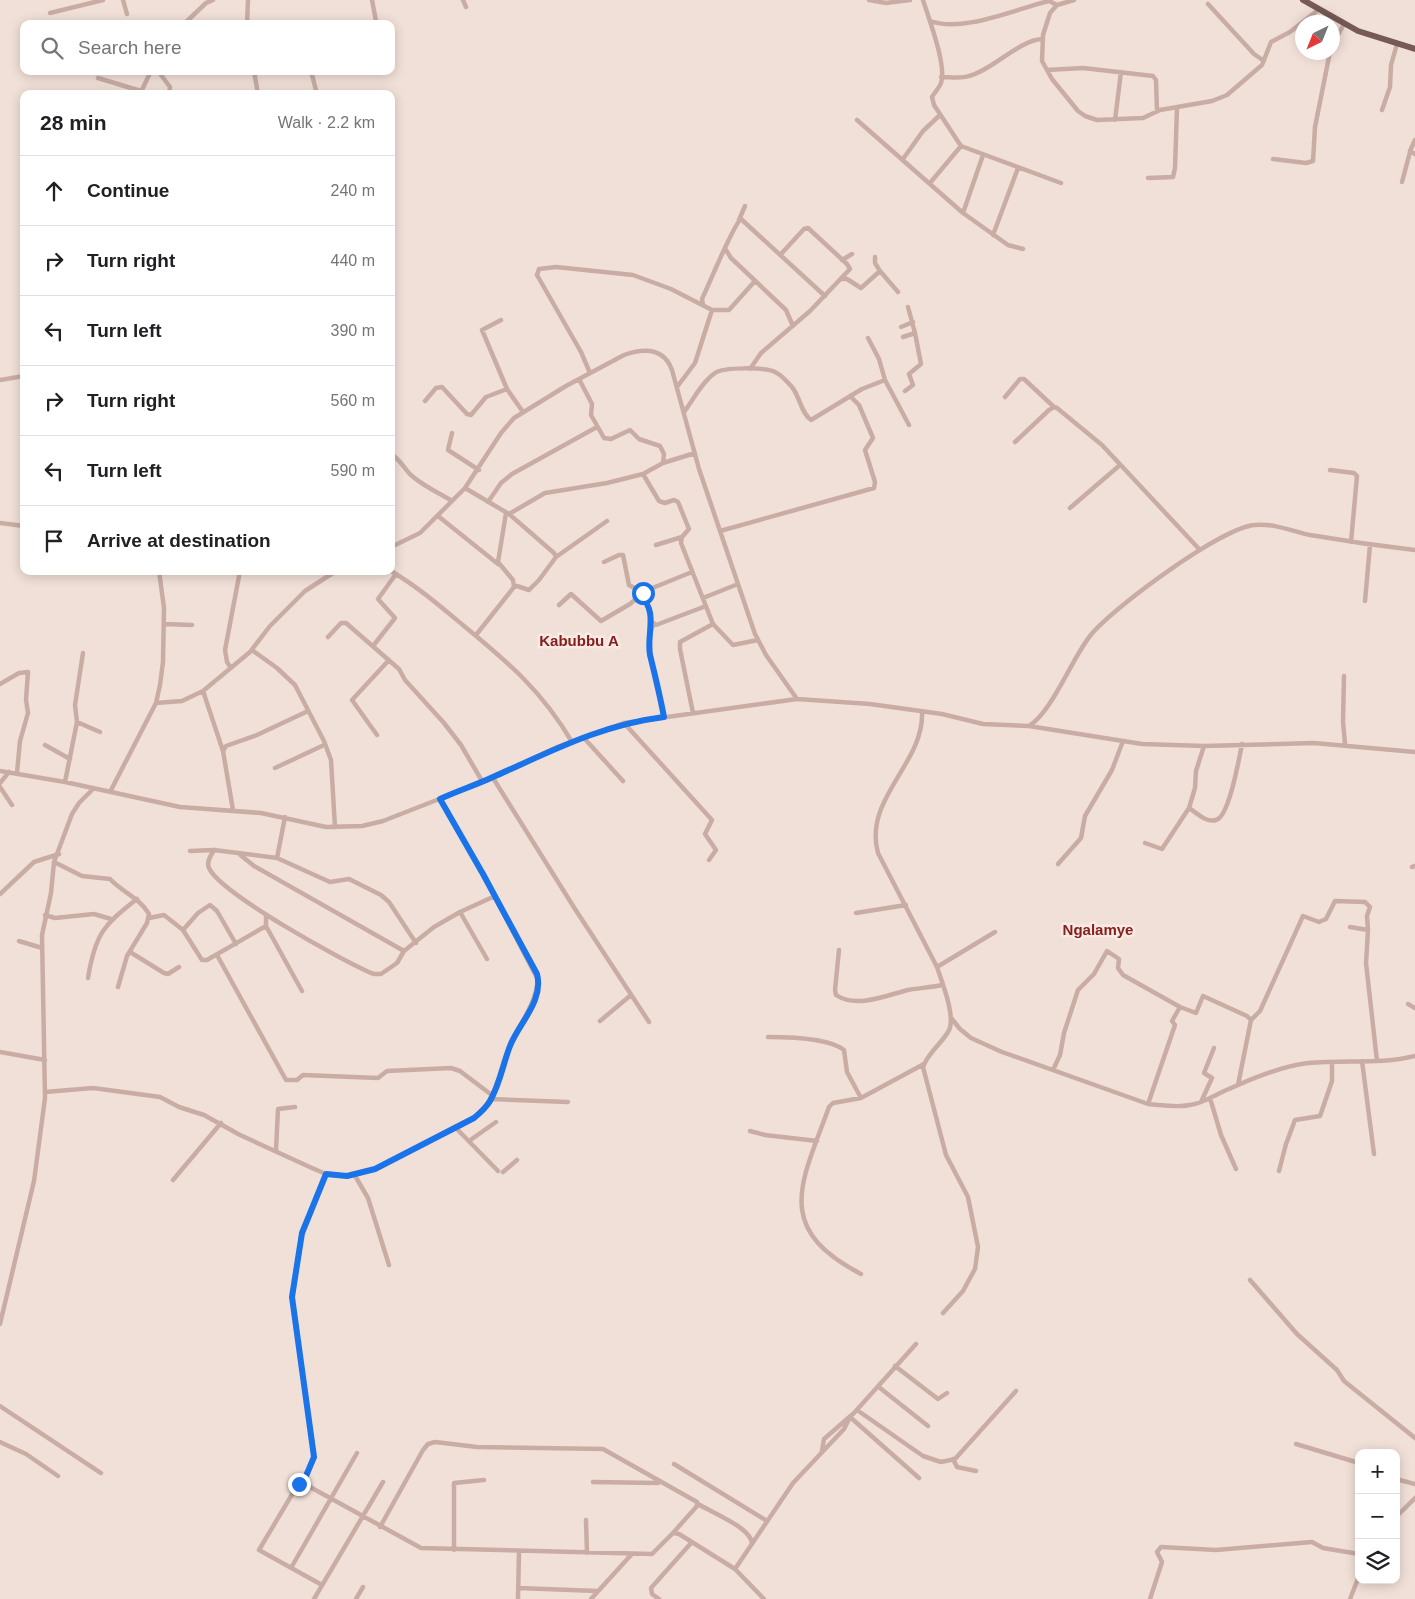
<!DOCTYPE html>
<html lang="en">
<head>
<meta charset="utf-8">
<style>
	:root { --surface:#fff; --page:#f2f2f2; --text:#202124; --muted:#757577; --line:#e0e0e0 }
	body { margin:0; font-family:Helvetica,sans-serif; background:var(--page); color:var(--text) }
	.controls { position:absolute; right:15px; bottom:15px; display:grid; overflow:hidden; border-radius:10px; box-shadow:0 2px 12px #0003 }
	.controls button { width:45px; height:45px; display:grid; place-items:center; padding:0; border:0; border-bottom:1px solid var(--line); background:var(--surface); color:var(--text); font:25px sans-serif }
	.compass { position:absolute; left:1295px; top:15px; width:45px; height:45px; border-radius:50%; background:var(--surface); box-shadow:0 2px 12px #0003; rotate:223deg }
	.stop { position:absolute; width:15px; height:15px; margin:-11px; border:4px solid #1a73e8; border-radius:50%; background:#fff }
	.stop.end { background:#1a73e8; border-color:#fff; box-shadow:0 1px 5px #0008 }
	.list { margin:0; padding:0; list-style:none }
	h2 { display:flex; justify-content:space-between; align-items:center; height:65px; margin:0; padding:0 20px; font-size:21px }
	h2 small { font-size:16px; font-weight:400; color:var(--muted) }
	.list li { display:grid; grid-template-columns:32px 1fr auto; gap:15px; align-items:center; box-sizing:border-box; height:70px; padding:0 20px; border-top:1px solid var(--line) }
	.list b { display:block; font-size:19px; white-space:nowrap }
	.list em { font-size:16px; font-style:normal; color:var(--muted) }
	.icon { flex:none; width:28px; height:28px; fill:none; stroke:currentColor; stroke-width:2; stroke-linecap:round; stroke-linejoin:round }
	.map { position:relative; flex:none; width:1415px; height:1599px; overflow:hidden }
	.search { position:absolute; background:var(--surface); box-shadow:0 2px 12px #0003; left:20px; top:20px; width:375px; height:55px; display:flex; align-items:center; gap:12px; box-sizing:border-box; padding:0 18px; border-radius:10px; color:var(--muted); font-size:19px }
	.panel { position:absolute; background:var(--surface); box-shadow:0 2px 12px #0003; left:20px; top:90px; width:375px; height:485px; border-radius:10px }
	.map>svg:first-child { display:block }
	.lines { fill:none; stroke-linecap:round; stroke-linejoin:round }
	.minor { stroke:#c9ada4; stroke-width:4.5 }
	.primary { stroke:#775a56; stroke-width:6 }
	.route { stroke:#1a73e8; stroke-width:6 }
	.labels { text-anchor:middle; dominant-baseline:central; stroke-width:5; stroke-linejoin:round; paint-order:stroke }
	.quarter-label { font-size:15px; font-weight:bold; fill:#85201e; stroke:#f9ebe4 }
</style>
</head>
<body>
<div class="map">
<svg width="1415" height="1599" viewBox="0 0 1415 1599">
	<rect width="100%" height="100%" fill="#f1e0d8"/>
	<g class="lines">
		<path class="minor" d="M123,0L127,14
			M372,0L376,21
			M463,0L466,7
			M869,0L886,3L910,0
			M923,0C929,19 947,66 941,83C939,88 935,92 932,97L934,105L961,146L1061,183
			M1074,0L1057,5L1050,13L1043,35L1042,61L1052,79L1078,111L1085,116L1097,120L1143,118L1160,110L1212,101L1227,95L1262,65L1271,42L1290,32L1318,10
			M1208,4L1254,54L1264,61
			M50,13L103,0
			M930,21C963,33 1015,9 1049,1L1057,5
			M184,24L206,3L213,0
			M247,24L248,0
			M1332,46L1344,24
			M1047,70L1083,68L1153,76L1156,80L1157,111
			M158,71L170,87L169,94
			M254,71L258,94
			M311,71L317,94
			M941,77C950,77 961,79 969,76C993,70 1020,39 1043,39
			M98,78L141,91
			M140,94L151,71
			M1382,110L1390,87L1391,65L1397,44
			M857,120L963,213L1008,245L1023,249
			M1115,120L1121,72
			M1415,140L1410,151L1415,154
			M903,159L923,131L940,115
			M1273,159L1306,163L1313,161L1315,127L1330,52
			M1148,178L1173,177L1175,168L1177,107
			M1402,182L1410,152
			M930,183L961,146
			M963,213L983,155
			M739,220L745,206
			M993,235L1018,168
			M726,250L731,258L786,310L793,326
			M875,257V263L880,271
			M842,260L852,254
			M842,279H847L861,288L880,271L898,292
			M703,305L702,299C708,287 734,223 741,219L825,296
			M908,307L915,333
			M501,320L482,330L507,389L523,412
			M901,327L913,322
			M903,337L915,333L921,364L909,374L913,385L905,391
			M868,338L879,359L885,380
			M750,369L761,353L810,311L850,269L847,264L808,228L804,229L781,254
			M590,373L581,352L537,275L539,269L556,267L633,275L671,289L712,310H729L755,281
			M23,376V339
			M579,379L592,404L591,415L604,438L611,439L630,430L639,439L660,446L664,454L663,463L643,474
			M0,380L24,376
			M677,387L695,363L712,310
			M1005,397L1020,379H1024L1054,407
			M425,401L436,388L442,387L467,414L471,415L486,397L507,389
			M684,412C693,400 702,382 715,373C723,367 765,367 775,372C782,375 787,382 792,387C800,397 801,413 811,420L862,389L885,380L909,425
			M452,433L448,450L479,470
			M1015,442L1049,410L1054,407L1057,408L1102,445L1200,550
			M391,454C401,460 404,469 412,476C425,487 439,493 452,501
			M663,463L695,453
			M1330,470L1354,473L1357,476L1351,542
			M465,488L509,514L545,493L607,483L643,474L659,501L665,503L674,500L678,502L689,529L682,537L681,543L713,624L733,645L758,640
			M488,502L501,483L512,474L597,427
			M1070,508L1120,465
			M506,513L498,562L513,580L514,587
			M438,516L498,564
			M0,523L24,526
			M720,531L874,488L875,482L865,450L873,438L859,405L850,396
			M656,545L682,537
			M391,547L420,533L465,488L501,433L514,418L566,386L624,355C644,348 664,348 672,370L699,469L755,634L766,655L797,699
			M556,557L607,521
			M604,562L619,555H623L629,585L643,593
			M391,571C418,587 440,606 464,626C509,663 542,691 572,742
			M640,596L647,603L652,622L656,625L706,606
			M703,598L738,584
			M1365,601L1370,545
			M559,605L571,594L601,621L630,604L645,591L692,572
			M164,624L192,625
			M653,625C643,645 660,694 664,717
			M476,635L514,587L517,586L529,590L539,580L556,557L554,553L509,514
			M328,637L341,623H346L399,669L405,680L444,723L461,745L482,781
			M373,646L395,618L378,599L396,574
			M252,650L277,668L295,685L324,741L331,760L335,827
			M231,668L227,662L225,650L240,571
			M1344,676L1343,722L1345,744
			M0,684L19,673L28,672L19,673
			M203,691L223,751L233,810
			M156,703L182,701L203,691L250,652L270,626L305,591L336,571
			M693,713L680,649V642L713,624
			M922,713C924,763 863,799 878,853L937,967C942,982 957,1019 948,1032C941,1044 928,1053 923,1067L946,1155L968,1197L978,1247L975,1269L963,1291L943,1313
			M77,722L100,732
			M624,723L712,820L705,834L716,850L709,860
			M1029,726C1052,712 1071,660 1090,636C1111,609 1222,527 1255,525C1273,523 1292,531 1310,535C1345,541 1380,546 1415,550
			M377,735L352,700L389,660
			M584,738L623,781
			M45,745L70,759
			M1204,746L1196,771L1195,788L1189,808C1197,813 1206,823 1216,820C1229,817 1239,759 1242,744
			M223,751L226,746L257,735L308,711
			M275,768L324,745
			M0,771L65,782L180,807L261,813L326,827L362,826L383,821L493,778L557,747L624,723L797,699L870,704L942,714L983,724L1029,726L1142,744L1204,746L1314,743L1415,752
			M17,773L20,741L28,713L26,700L28,672
			M493,778L575,909L649,1022
			M65,782L77,722L75,705L83,653
			M0,783L9,772
			M0,787L12,805
			M110,792L156,703L160,685L163,662L164,608L159,571
			M1145,843L1162,849L1189,808
			M214,850C211,855 206,862 209,868C220,893 344,962 374,974H381L397,963L404,951L434,927L460,912
			M190,851L214,850L277,858L330,882L349,879L381,895L389,902L416,943
			M238,853L254,866L404,951
			M277,858L285,817
			M54,862L82,876L110,879C122,892 140,898 149,914L147,923L127,956L118,987
			M1058,864L1081,838L1085,816L1112,770L1123,741
			M1412,867L1415,866
			M0,894L34,862L59,854
			M856,913L906,905
			M45,915L55,918L94,914L111,919
			M266,916V926L302,991
			M149,918L164,915L183,930L202,960H207L266,926
			M1350,927L1368,930L1366,963L1377,1061
			M183,930L198,913L210,905L217,911L236,944
			M19,941L42,948
			M839,950L835,990L836,995C857,1009 887,995 908,990C920,988 932,987 943,985
			M130,952L164,973L168,974L179,967
			M217,955L286,1080H297L303,1075L378,1078L387,1071L451,1068L460,1071L493,1096
			M487,959L460,912L495,896
			M937,967L995,932
			M88,978C95,935 103,925 137,899
			M1408,1004L1415,1008
			M952,1019L960,1029L971,1038L1002,1052L1148,1104C1162,1105 1176,1108 1190,1105C1204,1103 1216,1094 1229,1089C1253,1078 1282,1066 1308,1063C1344,1059 1380,1065 1415,1056
			M600,1021L631,995
			M768,1037C787,1037 829,1038 844,1050L847,1072L861,1098
			M0,1052L45,1060
			M1362,1061L1374,1154
			M1053,1070L1060,1055L1064,1033L1078,990L1094,974L1107,951L1119,959L1118,968L1123,975L1180,1007
			M1238,1085L1251,1020L1260,1011L1303,916L1319,922L1326,919L1335,901L1365,902L1370,907L1367,916L1368,930
			M45,1092L93,1088L160,1097L179,1107L204,1115L240,1135L312,1168L326,1174L347,1176L375,1169L474,1118C499,1098 498,1070 511,1043C521,1022 535,1005 538,980L483,874L440,799
			M1210,1098L1221,1135L1236,1169
			M491,1099L568,1102
			M1201,1102L1212,1078L1204,1073L1214,1048
			M1148,1104L1175,1025L1172,1021L1180,1007L1196,1013L1203,996L1247,1016L1251,1020
			M455,1127L498,1171
			M750,1131L765,1135L817,1141
			M469,1141L496,1122
			M276,1150L278,1109L295,1107
			M1279,1171L1286,1144L1295,1120L1320,1116L1332,1081V1063
			M503,1172L517,1160
			M354,1174L368,1198L389,1265
			M173,1180L221,1123
			M861,1274C772,1228 802,1182 829,1107L833,1103L861,1098L924,1064
			M1250,1280L1297,1334L1337,1370L1344,1381L1415,1438
			M0,1324L34,1181L45,1098L42,935L51,893L54,862L72,814L79,803L92,790
			M895,1366L938,1399L947,1393
			M880,1388L928,1426
			M0,1406L101,1473
			M857,1410L923,1456L941,1462L955,1459L1016,1391
			M0,1442L26,1454L58,1476
			M1296,1444L1359,1463
			M822,1451L824,1439L854,1413L916,1344
			M953,1459L957,1467L976,1471
			M674,1464L767,1521
			M1396,1479L1415,1484
			M593,1482L658,1483
			M303,1483L314,1457L292,1297L302,1233L326,1174
			M698,1504C711,1512 752,1528 752,1544
			M1396,1517L1415,1498
			M586,1520L587,1553
			M380,1527L423,1450L428,1444L435,1442L477,1447L603,1449L697,1502V1506L673,1533
			M454,1550V1483L484,1480
			M291,1568L357,1453
			M735,1569L793,1483L844,1429L850,1417L919,1478
			M322,1585L259,1550L297,1486L301,1482L421,1548L652,1554L673,1533L679,1534L735,1569L764,1599
			M518,1588L597,1591
			M314,1599L383,1482
			M356,1599L363,1587
			M518,1599L519,1551
			M591,1599L631,1555
			M659,1599L652,1594L651,1588L692,1542
			M1150,1599L1162,1562L1157,1552L1161,1547L1216,1550L1312,1542L1323,1548L1359,1554
			M1350,1599L1359,1576"/>
		<path class="primary" d="M1303,0L1358,31L1415,49"/>
	</g>
	<g class="lines">
		<path class="route" d="M299,1484L303,1483L314,1457L292,1297L302,1233L326,1174L347,1176L375,1169L474,1118C480,1113 486,1108 490,1101C500,1084 503,1064 510,1046C519,1023 544,1001 537,974L483,874L440,799C457,791 476,785 493,777C550,752 600,725 664,717C660,696 655,675 650,655C646,635 659,611 640,596L643,593"/>
	</g>
	<g class="labels">
		<g class="quarter-label">
			<text x="579" y="640">Kabubbu A</text>
			<text x="1098" y="929">Ngalamye</text>
		</g>
	</g>
</svg>
<div class="controls">
<button>+</button>
<button>−</button>
<button><svg class="icon" aria-label="layers" viewBox="0 0 24 24"><path d="M12 4l9 5-9 5-9-5zM3 14l9 5 9-5"/></svg></button>
</div>
<svg class="compass" viewBox="-18 -18 36 36"><path d="M0-13l5 13h-10z" fill="#e53935"/><path d="M0 13l5-13h-10z" fill="#757577"/></svg>
<div class="stop" style="left:643px;top:593px"></div>
<div class="stop end" style="left:299px;top:1484px"></div>
<div class="search"><svg class="icon" aria-label="search" viewBox="0 0 24 24"><circle cx="10" cy="10" r="6"/><path d="M15 15l6 6"/></svg>Search here</div>
<section class="panel">
<h2>28 min<small>Walk · 2.2 km</small></h2>
<ul class="list">
<li><svg class="icon" aria-label="ahead" viewBox="0 0 24 24"><path d="M12 20V5M6 11l6-6 6 6"/></svg><div><b>Continue</b></div><em>240 m</em></li>
<li><svg class="icon" aria-label="right" viewBox="0 0 24 24"><path d="M7 20v-9h11M14 6l5 5-5 5"/></svg><div><b>Turn right</b></div><em>440 m</em></li>
<li><svg class="icon" aria-label="left" viewBox="0 0 24 24"><path d="M17 20v-9H6M10 6l-5 5 5 5"/></svg><div><b>Turn left</b></div><em>390 m</em></li>
<li><svg class="icon" aria-label="right" viewBox="0 0 24 24"><path d="M7 20v-9h11M14 6l5 5-5 5"/></svg><div><b>Turn right</b></div><em>560 m</em></li>
<li><svg class="icon" aria-label="left" viewBox="0 0 24 24"><path d="M17 20v-9H6M10 6l-5 5 5 5"/></svg><div><b>Turn left</b></div><em>590 m</em></li>
<li><svg class="icon" aria-label="arrive" viewBox="0 0 24 24"><path d="M6 21V4h12l-3 4 3 4H6"/></svg><div><b>Arrive at destination</b></div></li>
</ul>
</section>
</div>
</body>
</html>
